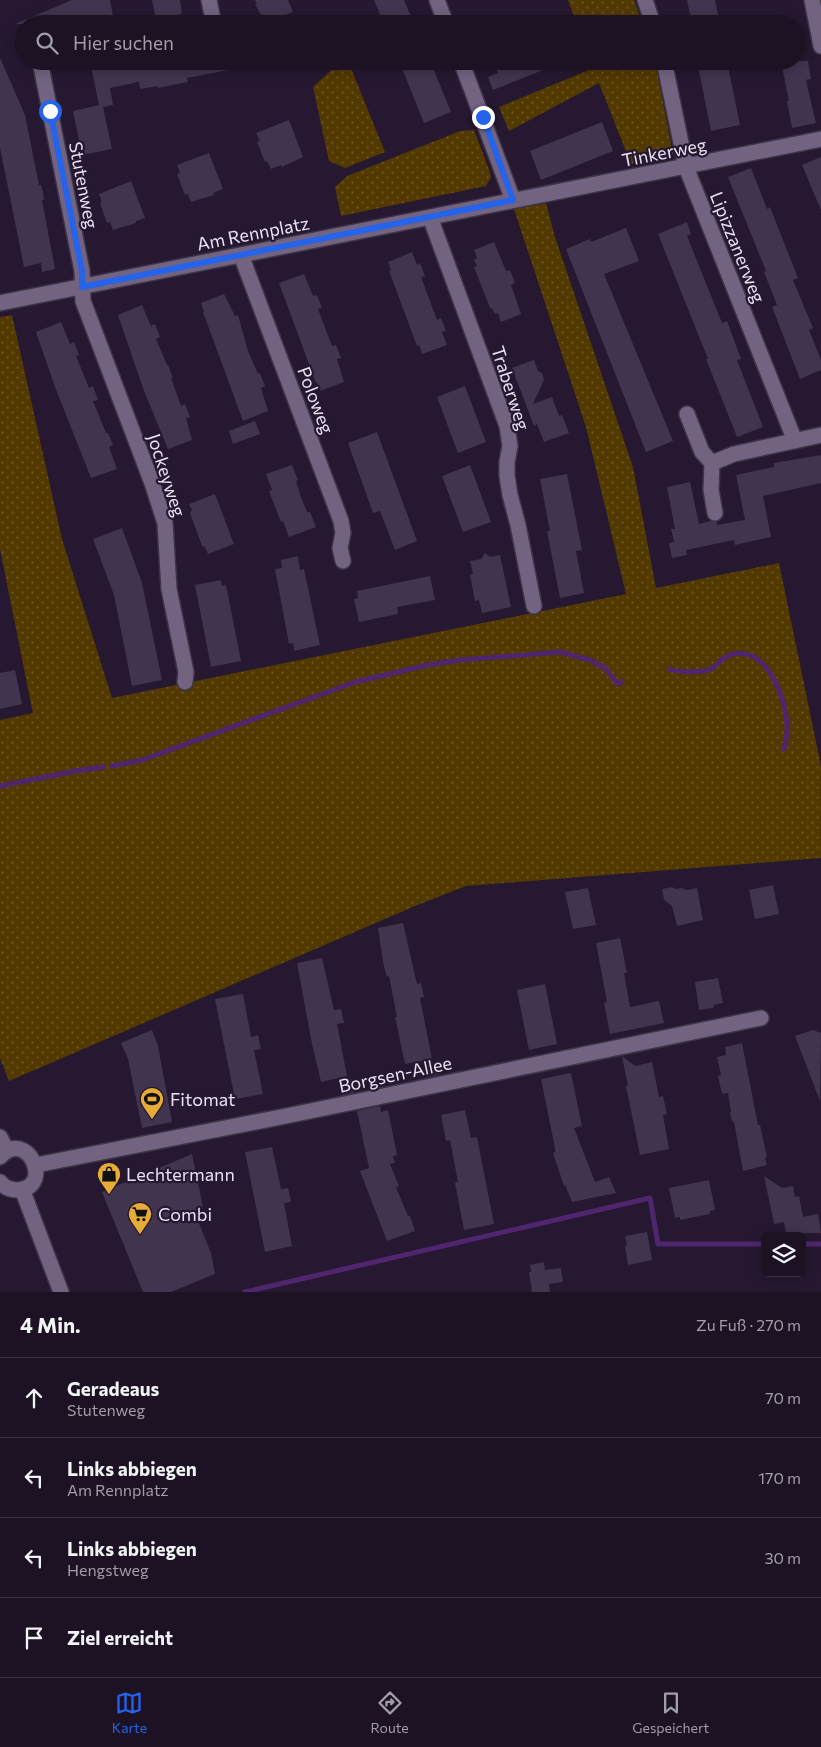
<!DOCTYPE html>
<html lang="de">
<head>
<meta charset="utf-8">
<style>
	:root { --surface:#1c1224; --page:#251b2c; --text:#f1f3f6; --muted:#a09ea6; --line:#3a3241; --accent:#2563eb }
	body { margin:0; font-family:Commissioner,sans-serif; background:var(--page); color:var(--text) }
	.controls { position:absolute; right:15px; bottom:15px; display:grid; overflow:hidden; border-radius:8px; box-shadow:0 2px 12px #0003 }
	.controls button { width:45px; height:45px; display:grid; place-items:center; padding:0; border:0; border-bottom:1px solid var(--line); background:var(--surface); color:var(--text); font:25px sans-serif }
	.stop { position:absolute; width:15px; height:15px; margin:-11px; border:4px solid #2563eb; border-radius:50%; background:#fff }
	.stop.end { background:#2563eb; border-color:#fff; box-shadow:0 1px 5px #0008 }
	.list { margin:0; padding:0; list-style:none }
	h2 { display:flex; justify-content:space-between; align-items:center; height:65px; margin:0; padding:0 20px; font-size:21px }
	h2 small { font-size:16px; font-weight:400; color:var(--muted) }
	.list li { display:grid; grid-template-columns:32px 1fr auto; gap:15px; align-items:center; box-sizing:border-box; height:80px; padding:0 20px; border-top:1px solid var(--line) }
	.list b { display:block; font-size:19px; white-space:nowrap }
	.list p { margin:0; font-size:16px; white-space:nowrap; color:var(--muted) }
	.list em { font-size:16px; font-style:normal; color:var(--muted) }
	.icon { flex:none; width:28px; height:28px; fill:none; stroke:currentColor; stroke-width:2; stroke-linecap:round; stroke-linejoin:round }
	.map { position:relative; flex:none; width:821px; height:1292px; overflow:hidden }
	.search { position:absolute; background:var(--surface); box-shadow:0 2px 12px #0003; left:15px; right:15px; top:15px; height:55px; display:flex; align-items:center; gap:12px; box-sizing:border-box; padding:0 18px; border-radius:28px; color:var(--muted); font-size:19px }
	.sheet { height:385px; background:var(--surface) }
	nav { display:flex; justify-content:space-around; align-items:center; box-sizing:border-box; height:70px; border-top:1px solid var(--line); background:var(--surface); font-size:14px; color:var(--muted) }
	nav a { display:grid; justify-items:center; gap:2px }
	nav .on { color:var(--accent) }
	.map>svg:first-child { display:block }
	.park { fill:url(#park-dots) }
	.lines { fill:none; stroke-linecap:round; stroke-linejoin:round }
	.stream { stroke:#4f266e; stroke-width:5 }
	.building { fill:#41344e }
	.minor-casing { stroke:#3e3448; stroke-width:18 }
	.minor { stroke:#726381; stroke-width:15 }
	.route { stroke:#2563eb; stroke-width:6 }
	.labels { text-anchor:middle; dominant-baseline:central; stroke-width:4.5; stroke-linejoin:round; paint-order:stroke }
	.street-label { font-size:18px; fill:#eae2f3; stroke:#251830 }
	.poi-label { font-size:18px; fill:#eae2f3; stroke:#251830; text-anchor:start }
</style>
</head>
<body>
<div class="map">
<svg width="821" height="1292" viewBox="0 0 821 1292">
	<defs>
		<pattern id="park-dots" width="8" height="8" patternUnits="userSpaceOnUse" patternTransform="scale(1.25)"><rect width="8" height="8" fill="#523900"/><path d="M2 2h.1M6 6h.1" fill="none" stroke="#6b5526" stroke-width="1.8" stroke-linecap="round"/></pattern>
	</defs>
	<rect width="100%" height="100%" fill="#251830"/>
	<path class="park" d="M568,0H634L643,24H577Z
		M341,61H348L385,152L345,168L329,161L313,87Z
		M592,61H655L673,154L631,164L599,83L509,131L499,107L594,68Z
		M474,130L490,172L491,177L486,186L341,216L335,187L347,176L460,131Z
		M546,203L555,237L633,467L656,588L779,563L821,766V858L466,886L415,906L9,1081L0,1058V720L33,713L0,549V317L12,315L62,539L112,698L626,594L586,427L514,209Z"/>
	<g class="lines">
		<path class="stream" d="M669,669C678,672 706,674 714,667C720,662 724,656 733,654C770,646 789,706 787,734C786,739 785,744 784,749
			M112,766L142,760L355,682L428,665L460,660L560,652L590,660L605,668L618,684L622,682
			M0,786L75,771L103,767
			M802,1244H821
			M245,1292L650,1198L658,1244H765"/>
	</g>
	<path class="building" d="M72,0H110L114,21L96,24H15Z
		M152,0H180L182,14L156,19Z
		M255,0H288L293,12L274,20L273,17L264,21L255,4H257Z
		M374,0H404L414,24H384Z
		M687,0H715L720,24H692Z
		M0,58L25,115L39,185H41L43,192L44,200H42L55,269L42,272L41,263L24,267L0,148Z
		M90,61H118L120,70L153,63V61H239V68L187,78L188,82L158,88V86L140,89L139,82L110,88L113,105L103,107L112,149L82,155L73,111L99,105Z
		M399,61H430L451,112L424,123Z
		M493,61H563V62L493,90L488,77L498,73Z
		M697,61H727L740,125L711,131Z
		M781,61H808L811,79L806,80L816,123L792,128L787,101H789Z
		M289,120L303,157L282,167L281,165L271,169L267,161L265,162L257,142L260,141L256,133Z
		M602,122L613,151L541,180L530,151Z
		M209,153L223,189L213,193L214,195L191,202L188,194L185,195L177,174L180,173L177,165Z
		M821,157V210L802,165Z
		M751,168L767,209L770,207L798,278L793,280L813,328L809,330L821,360V370L800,379L772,307L777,305L764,272L766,271L728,177Z
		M131,181L145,218L136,221V223L113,230L110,222L107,223L100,203L102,202L99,194Z
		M687,222L691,234L687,236L722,323L727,321L741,359L737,360L763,427L737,437L706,359H708L658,234Z
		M626,228L639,261L604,274L673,441L646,452L566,249L590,239L591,242Z
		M494,242L506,271L510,270L515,283L511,285L521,314L501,322L498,313L495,314L492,308H490L474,267L477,266L474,260L477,258L474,250Z
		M412,252L417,265L420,263L425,276L421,277L437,320L441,318L446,331L442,332L447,345L422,354L419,345L417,346L389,271L391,270L388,262Z
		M304,274L313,296L317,295L322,308L318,309L332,346L336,345L341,358L337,359L344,382L320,391L317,382L316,383L279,283Z
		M224,294L235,316L238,315L248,351L258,374L260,373L265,386L261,388L268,411L243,421L203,312H204L201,303Z
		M142,305L151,326L155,324L160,337L156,339L167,365H168L173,378H171L181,406L185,404L190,417L186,418L192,440L168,449L144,391L118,315Z
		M61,322L70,344L74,342L79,355L76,356L89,388L93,386L98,400L93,401L106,433H108L113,445L109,447L117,469L91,478L55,387L36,332Z
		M534,360L538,371L542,373L544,380L533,404L552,397L559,416L562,415L569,433L544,442L537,424L534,426L512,368Z
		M465,386L486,442L458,453L437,397Z
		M255,421L260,434L233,444L229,431Z
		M377,432L417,541L395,550L380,511L373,513L348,443Z
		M821,455V483L763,496L771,537L735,545L734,540L686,550L687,555L672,558L669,543L674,542L671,529H675L667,487L690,482L699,524L711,521L717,522V525L745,520L736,475L774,467V463Z
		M292,465L298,480L296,481L301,497L307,512H310L316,527L289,537L283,521L281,522L269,491L272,490L266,474Z
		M470,465L491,522L463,532L442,476Z
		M567,474L582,550L576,551L584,593L560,598L547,531H550L540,479Z
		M215,494L234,544L208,554L205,547L202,546L190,513L192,510L189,504Z
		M122,528L142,583L162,680L132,686L114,595L93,539Z
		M485,553L491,557L500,555L511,607L482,613L479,600L475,601L470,575L473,574L470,561L481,559Z
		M298,556L300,570L304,569L320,645L294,651L293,643L289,644L275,569L282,568L281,560Z
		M430,576L435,600L397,607L398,614L359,622L354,599L358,598L357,591Z
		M221,580L222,586L226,585L241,661L211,667L195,585Z
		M15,670L22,704L0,709V673Z
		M773,885L779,914L755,919L749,890Z
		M672,887L675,889L682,888L686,890L697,888L703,920L677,926L672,906L664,900L662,889Z
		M588,888L596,925L573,929L565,892Z
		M403,923L417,984L421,983L424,997L420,998L432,1059L405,1064L395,1017H397L389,976L387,977L384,967L378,928Z
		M620,938L627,973H624L630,1007L659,1001L664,1023L610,1034L604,1003L607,1002L596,943Z
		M322,958L334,1010L341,1009L344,1023L337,1024L347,1076L321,1082L312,1044L297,963Z
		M718,978L723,1003L714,1005L713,1008L699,1010L695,982Z
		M545,984L557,1044L529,1050L517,990Z
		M243,994L251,1037L258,1035L261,1049L254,1050L263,1094L235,1099L215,999Z
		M152,1030L158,1046L172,1122L142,1128L128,1059L121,1043Z
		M813,1030L821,1033L820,1101L795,1036Z
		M742,1043L758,1125H760L767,1157L765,1158L767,1165L743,1171L734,1122L732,1121L730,1113L731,1111L728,1093L722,1094L718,1076L721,1075L717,1057L726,1055L725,1047Z
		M622,1056L635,1066L652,1062L659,1097L663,1096L667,1114L663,1115L669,1149L640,1155L626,1086H628Z
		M432,1063H438L441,1074L427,1077L424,1064Z
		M571,1073L582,1126L574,1128L595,1182L609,1177L616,1193L572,1202L565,1185L564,1186L553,1153L555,1152V1148L541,1079Z
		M352,1079L355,1092L342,1095L339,1082Z
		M380,1106L381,1112L388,1110L397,1155L393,1156L395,1163L390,1164L399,1186L396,1187L408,1216H410L415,1231L387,1241L360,1171L369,1168L357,1111Z
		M465,1110L471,1138L477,1137L494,1224L464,1230L455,1183L458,1182L450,1140L446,1141L441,1115Z
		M272,1147L281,1189L288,1188L291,1202L284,1203L292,1246L265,1252L245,1152Z
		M192,1154L203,1207L194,1211L211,1253L215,1274L171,1292H143L102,1192Z
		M764,1176L782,1188L793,1186L795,1197L799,1196L803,1217L818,1214L821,1233H786L784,1222L774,1224Z
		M709,1180L715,1210L710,1211V1214L680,1220V1217L675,1218L669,1188Z
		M647,1232L652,1260L628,1265L625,1246H627L625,1236Z
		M544,1262L545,1270L561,1268L563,1282L549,1284L550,1292H532L529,1272H531L530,1265Z"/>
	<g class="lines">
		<g class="minor-casing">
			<path id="minor" d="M209,0L213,20
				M437,0L446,24
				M645,0L653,24
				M812,0L821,46
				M40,61L82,271L83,301L152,483L165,523L169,589L186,672L185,682
				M461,61L513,200
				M664,61L686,167L795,441
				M430,217L507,426L510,446L507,462V476L510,495L518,525L534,606
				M241,255L341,521L343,533L340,548L343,561
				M0,303L821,139
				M687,414L702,452L712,463
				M715,513L711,490L712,463L734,454L821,435
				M0,1137L7,1151
				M0,1157C27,1127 55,1187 18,1190C11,1190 4,1187 0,1182
				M36,1165L286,1116L761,1018
				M22,1189L61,1292"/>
		</g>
		<use href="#minor" class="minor"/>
	</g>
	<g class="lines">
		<path class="route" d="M50,111L82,271V287L513,200L483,117"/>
	</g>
	<defs>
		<g id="stadium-pin" transform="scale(1.25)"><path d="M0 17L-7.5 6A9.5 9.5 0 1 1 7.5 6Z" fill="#e7ac36" stroke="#251830"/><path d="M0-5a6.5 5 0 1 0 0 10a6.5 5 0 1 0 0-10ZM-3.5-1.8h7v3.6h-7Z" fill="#111"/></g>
		<g id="shop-pin" transform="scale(1.25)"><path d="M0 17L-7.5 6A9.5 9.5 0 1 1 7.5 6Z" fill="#e7ac36" stroke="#251830"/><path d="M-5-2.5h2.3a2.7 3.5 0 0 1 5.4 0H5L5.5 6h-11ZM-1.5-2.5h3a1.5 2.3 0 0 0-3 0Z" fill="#111"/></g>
		<g id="supermarket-pin" transform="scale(1.25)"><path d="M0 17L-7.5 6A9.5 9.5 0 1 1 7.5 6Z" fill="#e7ac36" stroke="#251830"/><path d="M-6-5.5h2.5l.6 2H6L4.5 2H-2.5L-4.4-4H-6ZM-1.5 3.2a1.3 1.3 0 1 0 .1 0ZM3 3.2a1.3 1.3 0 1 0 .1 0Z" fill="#111"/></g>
	</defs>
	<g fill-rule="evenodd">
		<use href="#stadium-pin" x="152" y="1099"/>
		<use href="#shop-pin" x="109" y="1174"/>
		<use href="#supermarket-pin" x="140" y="1214"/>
	</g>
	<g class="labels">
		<g class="street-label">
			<text transform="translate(664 152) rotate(-11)">Tinkerweg</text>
			<text transform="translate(84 185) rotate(79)">Stutenweg</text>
			<text transform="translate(253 233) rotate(-11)">Am Rennplatz</text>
			<text transform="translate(738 247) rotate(68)">Lipizzanerweg</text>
			<text transform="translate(511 388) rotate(72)">Traberweg</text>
			<text transform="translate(316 400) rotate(69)">Poloweg</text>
			<text transform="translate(167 475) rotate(72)">Jockeyweg</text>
			<text transform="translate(395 1074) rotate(-12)">Borgsen-Allee</text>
		</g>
		<g class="poi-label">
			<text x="170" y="1099">Fitomat</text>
			<text x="126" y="1174">Lechtermann</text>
			<text x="158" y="1214">Combi</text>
		</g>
	</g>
</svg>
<div class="controls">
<button><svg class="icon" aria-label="layers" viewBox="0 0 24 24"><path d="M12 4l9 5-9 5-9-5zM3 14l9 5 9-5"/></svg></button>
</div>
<div class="stop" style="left:50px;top:111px"></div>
<div class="stop end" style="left:483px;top:117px"></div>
<div class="search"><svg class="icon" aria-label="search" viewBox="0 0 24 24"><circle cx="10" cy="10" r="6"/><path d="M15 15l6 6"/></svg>Hier suchen</div>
</div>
<section class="sheet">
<h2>4 Min.<small>Zu Fuß · 270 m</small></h2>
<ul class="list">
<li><svg class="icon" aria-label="ahead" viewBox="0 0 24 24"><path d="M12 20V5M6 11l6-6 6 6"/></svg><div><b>Geradeaus</b><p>Stutenweg</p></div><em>70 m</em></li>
<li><svg class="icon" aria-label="left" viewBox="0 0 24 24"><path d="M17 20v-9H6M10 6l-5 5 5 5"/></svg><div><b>Links abbiegen</b><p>Am Rennplatz</p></div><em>170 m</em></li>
<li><svg class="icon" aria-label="left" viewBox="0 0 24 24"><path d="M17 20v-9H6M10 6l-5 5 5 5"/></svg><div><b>Links abbiegen</b><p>Hengstweg</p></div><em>30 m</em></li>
<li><svg class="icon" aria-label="arrive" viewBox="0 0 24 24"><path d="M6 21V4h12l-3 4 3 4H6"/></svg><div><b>Ziel erreicht</b></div></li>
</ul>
</section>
<nav>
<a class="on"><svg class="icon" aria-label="map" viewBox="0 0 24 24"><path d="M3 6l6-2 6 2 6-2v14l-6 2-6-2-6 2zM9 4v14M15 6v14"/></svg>Karte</a>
<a><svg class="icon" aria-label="directions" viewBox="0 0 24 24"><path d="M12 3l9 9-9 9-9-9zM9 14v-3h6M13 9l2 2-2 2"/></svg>Route</a>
<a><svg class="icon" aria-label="saved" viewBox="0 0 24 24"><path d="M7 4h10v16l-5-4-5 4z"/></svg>Gespeichert</a>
</nav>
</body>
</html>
